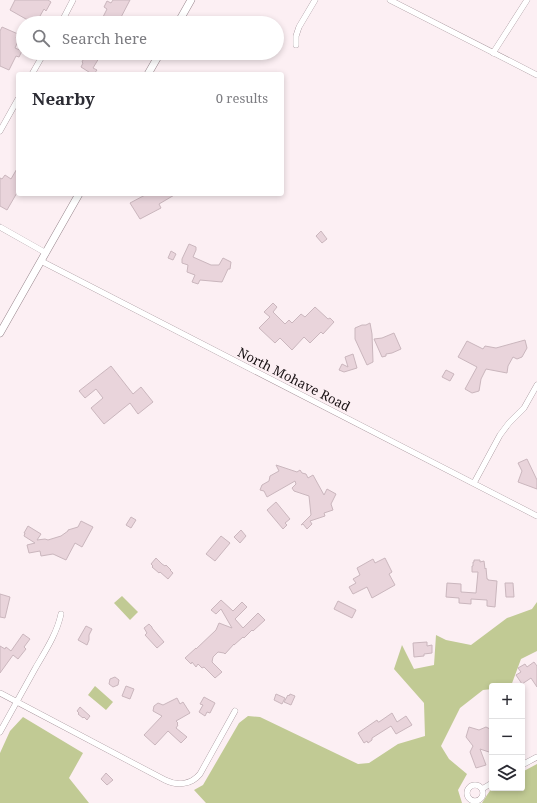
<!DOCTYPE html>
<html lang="en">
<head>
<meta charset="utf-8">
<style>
	:root { --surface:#fff; --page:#f2f2f3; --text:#2b2b33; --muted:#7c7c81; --line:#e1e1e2 }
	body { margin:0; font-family:"Noto Serif",serif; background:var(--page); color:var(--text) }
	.controls { position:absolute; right:12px; bottom:12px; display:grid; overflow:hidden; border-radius:4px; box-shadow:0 2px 6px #0003 }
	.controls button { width:36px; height:36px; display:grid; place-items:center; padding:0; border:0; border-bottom:1px solid var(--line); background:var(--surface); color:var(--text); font:20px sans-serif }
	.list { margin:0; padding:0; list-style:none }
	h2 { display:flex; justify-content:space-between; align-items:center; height:52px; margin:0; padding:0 16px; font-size:17px }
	h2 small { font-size:13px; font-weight:400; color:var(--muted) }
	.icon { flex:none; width:22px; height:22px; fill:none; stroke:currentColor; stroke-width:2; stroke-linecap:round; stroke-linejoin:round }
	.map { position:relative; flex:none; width:537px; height:803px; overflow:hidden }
	.search { position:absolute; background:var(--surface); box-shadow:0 2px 6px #0003; left:16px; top:16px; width:268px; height:44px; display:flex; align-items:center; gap:10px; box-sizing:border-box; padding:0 14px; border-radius:22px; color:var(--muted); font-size:15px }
	.panel { position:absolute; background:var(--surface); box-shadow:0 2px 6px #0003; left:16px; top:72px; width:268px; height:124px; border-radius:4px }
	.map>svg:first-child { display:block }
	.green { fill:#c1ca94 }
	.building { fill:#e9d4db; stroke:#cab6bd }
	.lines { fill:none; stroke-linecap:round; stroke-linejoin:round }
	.minor-casing { stroke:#97848b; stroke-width:6 }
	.tertiary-casing { stroke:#97848b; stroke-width:8 }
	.minor { stroke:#fff; stroke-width:5.5 }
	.tertiary { stroke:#fff; stroke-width:7 }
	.labels { text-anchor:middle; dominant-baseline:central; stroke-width:4; stroke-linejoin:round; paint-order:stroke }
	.street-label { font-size:13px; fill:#191214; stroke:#fceff3 }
</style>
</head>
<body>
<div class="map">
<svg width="537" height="803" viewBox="0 0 537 803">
	<rect width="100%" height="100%" fill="#fceff3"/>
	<path class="green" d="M122,596L138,612L130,620L114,603Z
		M537,602V651L521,659L511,686H492V689L483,690L460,708L441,746L449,759L467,774L458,790L462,803H206L194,790L203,785L239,723L248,716L260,717L358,764L369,763L398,744L425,736L424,703L394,669L402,645L414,669L434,665L436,635L446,640L471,645L507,618L532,609Z
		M95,686L113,702L106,710L88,695Z
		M23,717L83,753L69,778L89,803H0V753L10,731Z
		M537,764V803H482L487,795L492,788H522V772Z"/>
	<path class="building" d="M15,0H48L51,2L46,11L44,9L36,23H33L10,10Z
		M113,0H130L118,23H114L103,17L107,9L104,7L107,1L111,3Z
		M2,27L18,34L16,38L19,39L15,48L22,51L19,57L16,56L9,70L0,66V31Z
		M75,53H102L93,68L97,70L94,74H92L81,67L83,63L82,62L84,58Z
		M18,167V191L7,210L0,206V178L2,179L5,175L11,179Z
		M147,194H176L159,204L161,208L140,219L130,203Z
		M321,231L327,239L322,243L316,236Z
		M189,244L196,247V250L193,257L211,265H219L223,258L231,262L230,269H228L222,282L200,280L198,284L192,282L195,275L187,272L188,265L182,263V259Z
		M171,251L176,254L173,260L168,258Z
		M273,303L277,307L273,312L285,324L289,320L292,323L301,314L305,317L315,307L328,319L330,318L334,322L323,334L321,332L310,343L304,337L292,350L280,338L275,343L259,328L270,317L264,312Z
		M370,323L372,334L373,362L367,365L355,339V328L362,325H366Z
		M394,333L401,349L392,353L386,354V356L382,357L374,339L382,338Z
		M525,340L527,348L522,357L517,359L513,357L508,366L507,373L486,369L481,379L479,391L472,393L465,389L477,367L458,357L467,341L483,349L485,346L496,348Z
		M353,354L357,368L344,372L339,370L342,364L348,367L345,357Z
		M111,366L133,394L141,387L153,402L138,414L130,403L104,424L91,408L103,398L96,389L85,398L79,391Z
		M446,370L454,374L450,381L442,377Z
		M527,459L537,480V489L518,482L522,471L518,463Z
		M276,465L297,472L300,470L302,473L306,474L308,478L313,475L324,495L327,489L336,494L331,504L333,510L324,513L325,516L310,521L312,524L307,529L303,524L301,525L311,515L309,496L294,491L292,488L296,484L295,481L267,497L264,491L260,490L262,485L269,481L270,476L279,471Z
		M276,502L290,519L285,523L287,525L283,529L267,510Z
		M131,517L136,520L131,528L126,525Z
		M81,521L93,527L82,547L75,543L66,560L53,554L41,556L40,551L29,553L27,545L35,543L24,536L25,533H24L28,526L41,534L37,540L45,539L48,540L61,536L68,531V530L78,527Z
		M241,530L246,536L240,543L234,537Z
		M221,536L230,543L215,561L206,554Z
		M156,558L162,564L165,566L166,565L171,570H170L173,573L168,579L160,572L159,573L152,567L153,566L151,564Z
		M385,558L392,572L389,574L395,585L372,598L367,587L353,594L349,587L356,583L353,579L360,575L357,568L373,559L375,563Z
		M474,560H480V562L484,561L485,569L486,568L487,579H488V580L497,581L495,607L487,606V600L471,599V604L459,603V598L446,597L447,583L461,584V592L476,593L478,572H472V566H473V562H474Z
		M505,583H513L514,597H506Z
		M0,594L10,597L5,618L0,617Z
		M221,600L233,611L242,602L247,607L235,619L243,628L258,613L265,620L253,631L252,630L244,638L243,637L234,645V644L225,654L224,653L218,652L213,657L212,662L222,672L215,678L204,667L202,668L198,664L196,667L192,662L191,664L185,658L196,648V649L216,630L219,623L232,628L221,609L216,614L211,610Z
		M338,601L356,610L352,618L334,609Z
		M149,624L152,627V628L164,642L157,648L145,635L147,633L144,628Z
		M86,626L92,629L89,635V640L87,645L78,640Z
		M23,634L30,639L24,647L26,649L18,659L13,655L0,673V646L5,649L6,647L11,651Z
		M427,642V646L432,645V653L424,654V656L414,657L413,643Z
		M534,662L537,666V687L531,678L522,684L516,675L521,672L518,668L525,664L527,667Z
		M115,677L119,680L118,685L113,687L109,684L110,679Z
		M126,686L134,689L130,699L122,696Z
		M276,694L285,698L282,704L274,700Z
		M290,694L295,696L291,705L284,702L288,695L289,696Z
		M204,697L215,703L210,713L207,712L205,716L199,712L203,705L200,704Z
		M177,698L180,704L183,702L190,713L176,721L178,723L177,724L178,725L176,728L187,737L181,743L168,731L155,745L144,735L162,716L153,711L154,706L158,703L163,705Z
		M80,707L90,716L87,720L84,717L83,718L78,714L79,713L77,711Z
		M392,713L397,722L406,716L412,725L396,734L391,726L372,738V740L368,743L367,741L364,743L358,733L377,720L378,722H379Z
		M469,727L479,730L486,727L492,730V753L480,749L486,765L476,768L470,752L473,746L466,737Z
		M106,773L113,780L107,785L101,779Z"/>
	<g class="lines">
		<g class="minor-casing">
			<path id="minor" d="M390,0L537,75
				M61,23L73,0
				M296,45V36L299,27L315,0
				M493,53L527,0
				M32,74L44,53
				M0,131L18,99
				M0,227L46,253
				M41,261L537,516
				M474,483L500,435L509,423L524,408L537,385
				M0,693L165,780C177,786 191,785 200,774L235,711
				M0,732C12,710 24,689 36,667C46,650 57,633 61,614
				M522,765L537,757
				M467 793a8 8 0 1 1 16 0a8 8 0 1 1-16 0Z
				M482,789L492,783"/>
		</g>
		<g class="tertiary-casing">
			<path id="tertiary" d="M178,23L191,0
				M148,74L160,53
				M0,333L79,194"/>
		</g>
		<use href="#minor" class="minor"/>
		<use href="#tertiary" class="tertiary"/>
	</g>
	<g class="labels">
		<g class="street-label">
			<text transform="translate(294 379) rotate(27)">North Mohave Road</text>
		</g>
	</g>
</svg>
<div class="controls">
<button>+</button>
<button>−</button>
<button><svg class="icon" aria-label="layers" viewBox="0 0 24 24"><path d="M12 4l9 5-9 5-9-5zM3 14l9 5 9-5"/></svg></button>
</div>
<div class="search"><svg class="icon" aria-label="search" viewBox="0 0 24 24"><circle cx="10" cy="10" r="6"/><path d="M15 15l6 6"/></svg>Search here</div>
<section class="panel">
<h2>Nearby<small>0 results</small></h2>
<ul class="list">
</ul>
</section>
</div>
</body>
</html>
